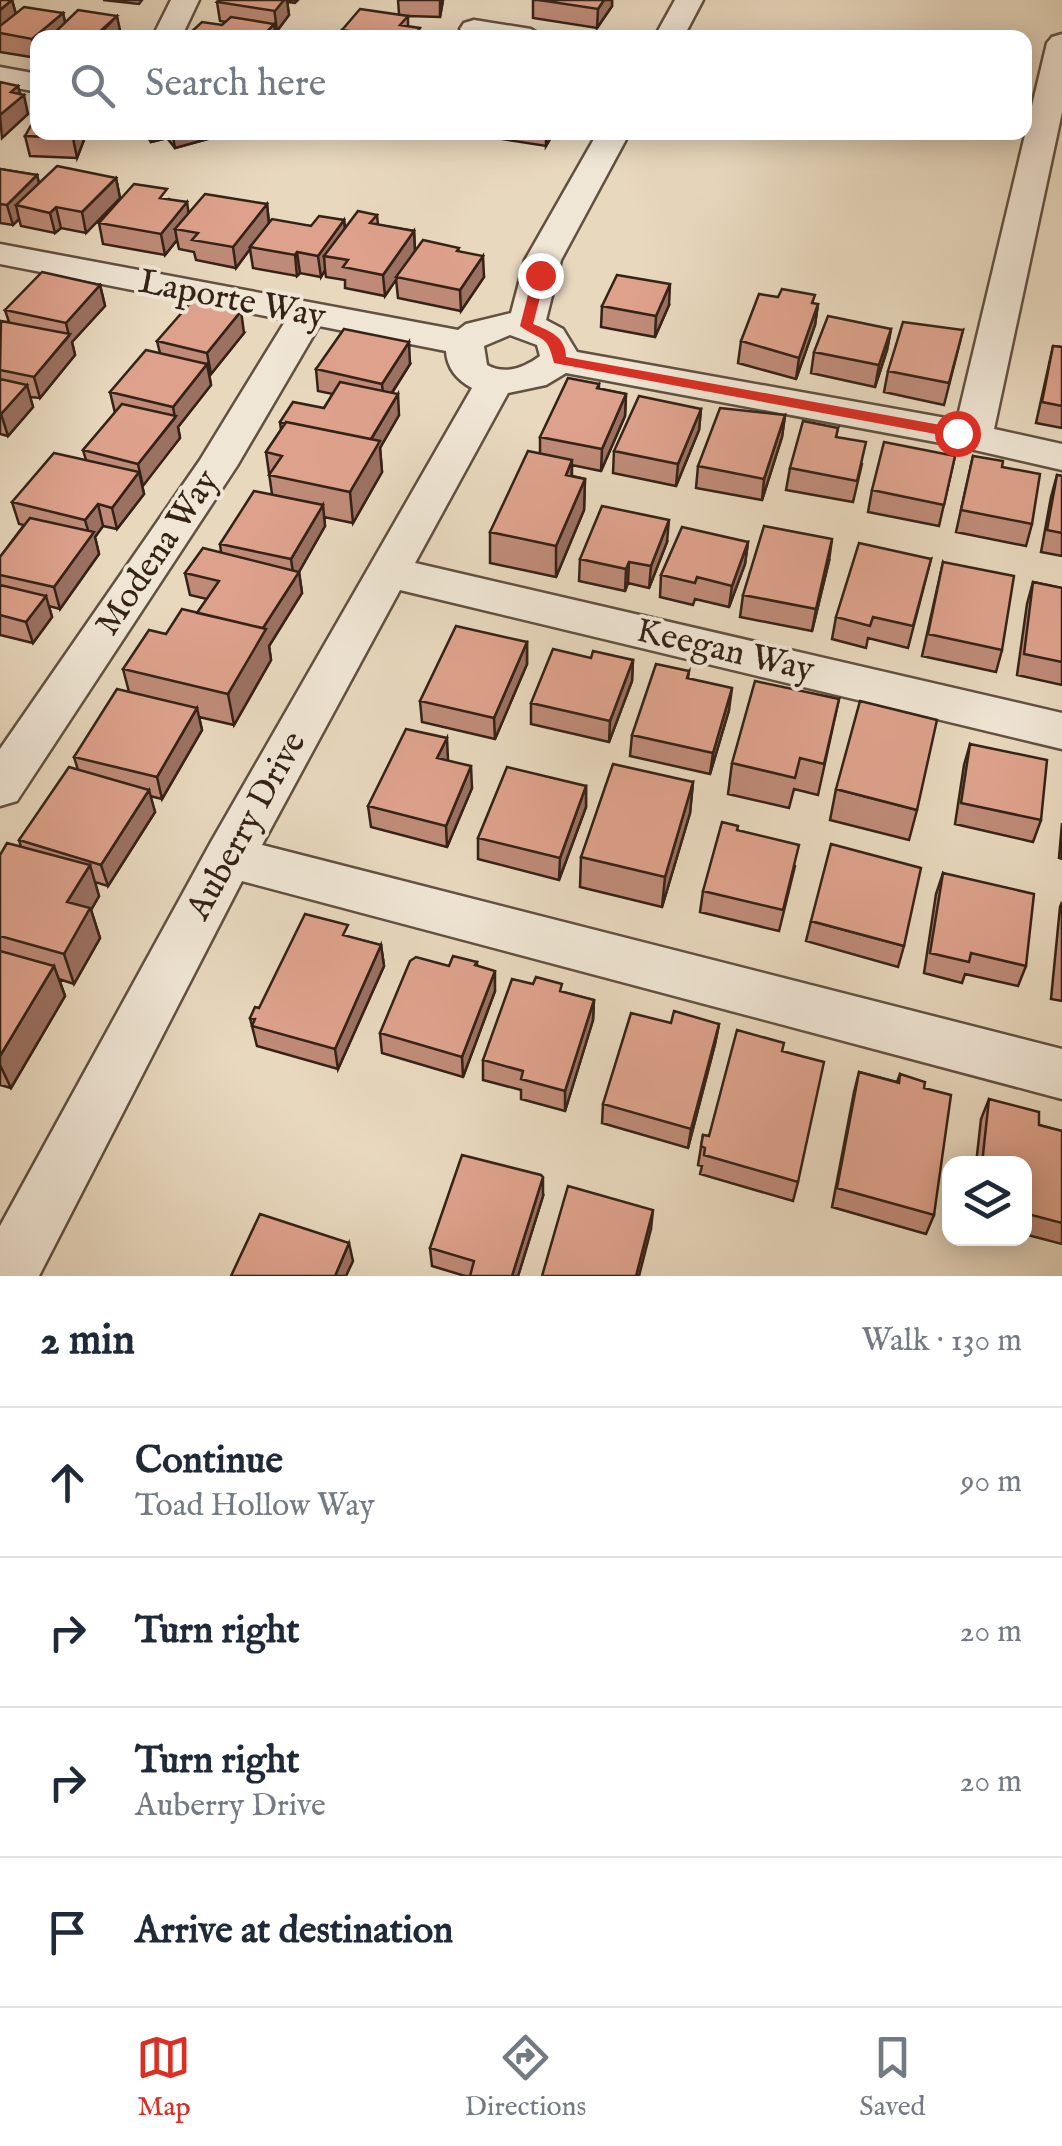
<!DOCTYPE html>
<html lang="en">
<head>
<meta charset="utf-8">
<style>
	:root { --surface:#fff; --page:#f6f6f7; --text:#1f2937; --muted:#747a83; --line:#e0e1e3; --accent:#d93025 }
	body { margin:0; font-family:"IM FELL English",serif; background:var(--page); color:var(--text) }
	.controls { position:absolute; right:30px; bottom:30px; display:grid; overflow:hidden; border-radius:20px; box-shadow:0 5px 25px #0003 }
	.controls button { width:90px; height:90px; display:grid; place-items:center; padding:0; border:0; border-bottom:2px solid var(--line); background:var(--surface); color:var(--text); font:50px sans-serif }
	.stop { position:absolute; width:30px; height:30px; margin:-22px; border:8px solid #d93025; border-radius:50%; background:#fff }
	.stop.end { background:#d93025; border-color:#fff; box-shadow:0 2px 10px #0008 }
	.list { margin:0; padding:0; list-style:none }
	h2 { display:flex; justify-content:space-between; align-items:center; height:130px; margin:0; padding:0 40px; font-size:42px }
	h2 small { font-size:32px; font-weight:400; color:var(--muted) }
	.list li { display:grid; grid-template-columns:65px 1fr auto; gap:30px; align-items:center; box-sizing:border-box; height:150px; padding:0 40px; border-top:2px solid var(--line) }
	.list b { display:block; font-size:38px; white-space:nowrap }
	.list p { margin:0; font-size:32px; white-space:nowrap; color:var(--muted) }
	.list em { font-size:32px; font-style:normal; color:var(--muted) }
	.icon { flex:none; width:55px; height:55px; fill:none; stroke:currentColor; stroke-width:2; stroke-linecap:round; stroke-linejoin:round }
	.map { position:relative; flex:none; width:1062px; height:1276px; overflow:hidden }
	.search { position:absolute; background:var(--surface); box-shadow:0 5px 25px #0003; left:30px; right:30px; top:30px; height:110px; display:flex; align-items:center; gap:25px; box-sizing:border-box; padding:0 35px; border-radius:20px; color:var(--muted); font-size:38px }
	.sheet { height:730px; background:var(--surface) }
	nav { display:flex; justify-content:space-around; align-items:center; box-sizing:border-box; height:140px; border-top:2px solid var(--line); background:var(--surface); font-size:28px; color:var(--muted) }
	nav a { display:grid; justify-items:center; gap:5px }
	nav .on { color:var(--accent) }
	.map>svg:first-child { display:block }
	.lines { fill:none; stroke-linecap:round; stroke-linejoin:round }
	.minor-casing { stroke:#625041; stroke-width:5 }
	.minor { fill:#f0e6d5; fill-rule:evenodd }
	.wall { fill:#bf8b78; stroke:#352217; stroke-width:2.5 }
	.shaded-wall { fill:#9b7162; stroke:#352217; stroke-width:2.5 }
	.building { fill:#dea28c; stroke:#352217; stroke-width:2.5 }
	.route { fill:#d93025 }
	.labels { text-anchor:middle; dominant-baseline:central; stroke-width:8; stroke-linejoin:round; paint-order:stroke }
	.street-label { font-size:35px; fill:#352217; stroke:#f0e6d5 }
</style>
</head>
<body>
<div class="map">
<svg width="1062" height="1276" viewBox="0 0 1062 1276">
	<rect width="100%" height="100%" fill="#e8d8be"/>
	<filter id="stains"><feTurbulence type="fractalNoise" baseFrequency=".002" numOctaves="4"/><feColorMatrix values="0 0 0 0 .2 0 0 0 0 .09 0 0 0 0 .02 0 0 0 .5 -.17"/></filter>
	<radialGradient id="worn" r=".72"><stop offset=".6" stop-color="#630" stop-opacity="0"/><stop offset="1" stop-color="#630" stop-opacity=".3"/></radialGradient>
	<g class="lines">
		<g class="minor-casing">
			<path id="minor" d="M171,0H199L181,38H152Z
				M675,0H703L683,38H654Z
				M474,20L531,29L545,38L464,35L460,29L464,23Z
				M1062,34V112L994,429L1062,444V470L957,446L566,373L546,385L508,393L415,563L1062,713V749L400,590L262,845L1062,1049V1099L242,881L39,1276H0V1226L211,842L472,388C457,380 447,368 446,351L319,326L237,466L17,801L0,806V749L200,460L286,320L0,264V244L458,330L466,324L511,313L525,260L598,132H630L561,260L546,320L563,329L577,352L957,420L1047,43L1052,37ZM510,335L537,345L540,356C524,368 505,375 487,365L484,346Z
				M0,67L38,74V92L0,85Z"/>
		</g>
		<use href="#minor" class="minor"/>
	</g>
	<path class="wall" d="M0,0H12L16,14L63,13L65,22L121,35L118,38H38L37,58L0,52Z
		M103,0H142L139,4Z
		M219,0H298L295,3L287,2L289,15L277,31L275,30L276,38H190L189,34L222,25L226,22L220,21L217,2Z
		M398,0H443L440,17L408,16V26L420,38H330L343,34L342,30L399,14Z
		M533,0H612V6L597,28L533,18Z
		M87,132L77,158L30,156L25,136Z
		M144,132H210L211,138L175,148L167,138L151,142Z
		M494,132H554L546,146L495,138Z
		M0,169L37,175L39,184L116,178L120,198L86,233L61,228L55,233L21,226L19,219L13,225L0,223Z
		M169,199L189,212L267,204L269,223L311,226L344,220L345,228L377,215L378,225L414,231L415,251H459L484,277L461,311L398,298L396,279L385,296L345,288V280L326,277L325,270L321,277L300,273L297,276L253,268L250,249L236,268L196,260L194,252L179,249L177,240L165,255L103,244L99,223Z
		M100,285L105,306L72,342L75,355L40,398L30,397L33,407L8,436L0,434V322H9L5,310Z
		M778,297L818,304L815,325L796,379L738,363L741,341Z
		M669,305L655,337L601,327L602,306Z
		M891,329L887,350L875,387L811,373L814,352Z
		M963,330L944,405L884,392L888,371Z
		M244,333L211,374L209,373L211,385L178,427L180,438L142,485L144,494L117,529L103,526L95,537L99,554L60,609L49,606L52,617L33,643L0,635V557L24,525L19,524L12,502L86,460L83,450L115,413L110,392L160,353L157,341Z
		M1053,346L1062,347V428L1036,423Z
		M410,364L392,393L399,415L380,448L382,472L353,523L324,517L325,526L299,572L302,593L269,646L271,660L234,725L199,717L202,730L162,799L150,796L155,812L108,886L95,882L99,896L91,910L100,938L74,984L59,979L65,996L11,1088L0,1085V855L21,847L19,840L78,770L74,757L129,692L123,669L166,634L197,613L207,599L190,595L185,573L221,552L220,544L272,494L266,452L281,430L280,422L324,408L333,394L318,391L316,369Z
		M599,384V389L626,394L625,416L601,471L572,465V476L585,479L584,510L556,577L490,563V532L540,453V437Z
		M701,409L699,430L676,486L613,473L614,451Z
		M785,415L782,437L762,500L696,488L698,466Z
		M838,428L836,437L862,464L853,502L786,490L790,468Z
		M955,456L939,526L868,512L872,490Z
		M973,456L1002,467L1032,524L1026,546L956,532Z
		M1057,475L1062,476V556L1041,552L1051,497Z
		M667,542L649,588L628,583L625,591L579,581L580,559Z
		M748,542L745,564L729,607L695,599L693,605L660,597L661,575Z
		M931,559L908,648L868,638L866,648L832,639L836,617Z
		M829,561L812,631L740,617L743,595Z
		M943,562L1002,650L996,672L922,656Z
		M1033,582L1062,588V685L1017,675L1027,604Z
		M527,642V664L495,739L422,722L420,701Z
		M591,658L633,660L632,681L609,742L531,724V703Z
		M689,671L688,678L729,710L710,774L630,756L632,735Z
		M839,699L818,795L794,789L789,808L728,794L732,763Z
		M970,744L1041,820L1033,842L955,824L964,765Z
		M448,761L472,788L447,847L371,827L368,806Z
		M693,782L690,813L662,907L580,887L581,857Z
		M586,786V807L559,880L478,859V838Z
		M836,789L917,810L909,840L830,820Z
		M1062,823V859L1059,858Z
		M738,830L795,866L779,931L700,912L703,891Z
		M943,873L1026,966L1018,986L965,974L962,983L924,973L936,894Z
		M1062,902V1001L1051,999L1060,907Z
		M811,921L904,946L898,967L806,941Z
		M349,937L381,945L384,966L338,1069L257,1046L250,1018Z
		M477,962V966L495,991L463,1077L382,1053L380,1033L449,966Z
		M562,992L594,1000L593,1020L565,1111L521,1099V1090L483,1080V1060Z
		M671,1023L719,1024L715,1044L688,1148L602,1123L603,1104Z
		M782,1051L798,1182L793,1201L700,1174L702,1166L698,1165L703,1135L709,1136Z
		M859,1072L897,1082L900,1074L924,1088L934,1215L926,1234L832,1207L854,1092Z
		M989,1099L1039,1125L1062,1131V1244L1024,1234V1164H976L981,1119Z
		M543,1196L518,1276H465L432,1266L430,1248Z"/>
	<path class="shaded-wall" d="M12,0L17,19L0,32V10Z
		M273,0H287L289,15L277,31Z
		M440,0H443L440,17Z
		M604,0H612V6L597,28L598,9Z
		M63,13L67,32L61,38H38L37,58L32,39Z
		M117,16L121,35L118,38H96Z
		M274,24L276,38H261Z
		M18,86L21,97L24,95L28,114L2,138L0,115L11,92Z
		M75,132H87L77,158L73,138Z
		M150,132H166L167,138L151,142Z
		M172,132H210L211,138L175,148Z
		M546,132H554L546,146Z
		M37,175L42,195L16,205L19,219L13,225L7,205Z
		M116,178L120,198L86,233L82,212Z
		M187,202L190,223L175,229L177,240L165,255L161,234Z
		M267,204L269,225L250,247V249L236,268L233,247Z
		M56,207L61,228L55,233L50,213Z
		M344,220L346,241L324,256L325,270L321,277L318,256Z
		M414,231L415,252L385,296L383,275Z
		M297,252L300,273L297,276L295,255Z
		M483,256L484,277L461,311L460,290Z
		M670,284L669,305L655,337L656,316Z
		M100,285L105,306L72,342L75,355L40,398L34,377L69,336L66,323Z
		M818,304L815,325L796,379L799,358Z
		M241,311L244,333L211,374L207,353Z
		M891,329L887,350L875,387L879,365Z
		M409,342L410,364L384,405L382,384Z
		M207,364L211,385L178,427L180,438L143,486L138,464L175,418L173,407Z
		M27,385L33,407L8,436L1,414Z
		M398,394L399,415L380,448L382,472L353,523L350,492L370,441Z
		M626,394L625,416L601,471L602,449Z
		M701,409L699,430L676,486L678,464Z
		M785,415L782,437L762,500L764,479Z
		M572,460L571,491L566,475Z
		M139,472L144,494L117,529L112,508Z
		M585,479L584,510L556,577V546Z
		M98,504L103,526L95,537L99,554L60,609L54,587L90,537L85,520Z
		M323,505L325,526L299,572L302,593L269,646L271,660L234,725L228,694L262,629L294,580L291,559Z
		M669,520L667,542L649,588L651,566Z
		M832,539L829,561L812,631L816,609Z
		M748,542L745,564L729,607L732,586Z
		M629,562L628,583L625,591L626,569Z
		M46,596L52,617L33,643L26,622Z
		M527,642V664L495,739L494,718Z
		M633,660L632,681L609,742L610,721Z
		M732,688L729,710L710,774L713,753Z
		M197,708L202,730L162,799L157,777Z
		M447,738L448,760L439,780L437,758Z
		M471,766L472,788L447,847L446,826Z
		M693,782L690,813L662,907L665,877Z
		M586,786V807L559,880L560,858Z
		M149,790L155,812L108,886L101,865Z
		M90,865L99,896L91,910L100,938L74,984L64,954L67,902Z
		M381,945L384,966L338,1069L335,1049Z
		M54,966L65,996L11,1088L0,1065V1056Z
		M495,971V991L463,1077L462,1057Z
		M594,1000L593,1020L565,1111V1091Z
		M719,1024L715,1044L688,1148L691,1129Z
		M543,1177V1196L518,1276H512Z
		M653,1210L651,1229L639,1276H636Z
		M349,1243L353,1261L346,1276H335Z"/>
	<path class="building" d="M0,0H12L0,10Z
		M219,0H284L275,11L217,2Z
		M539,0H604L598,9Z
		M24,7L63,13L32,39L0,33V26Z
		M360,9L408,16L400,25L420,28L413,38H395L342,30Z
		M78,10L117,16L95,36L78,34L75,38H49Z
		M231,17L274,24L261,38H210L189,34L202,22L222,25Z
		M509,32L541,38H505Z
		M334,33L364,38H330Z
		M0,82L18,86L11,92L24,95L0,115Z
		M38,113V132H75L73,138L25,136Z
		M57,166L116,178L82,212L56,207L50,213L16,205Z
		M0,169L37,175L7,205L0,204Z
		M134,184L167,189L160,198L187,202L161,234L99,223Z
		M205,194L267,204L233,247L192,240L198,233L175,229Z
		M358,211L377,215L370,223L414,231L383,275L343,267L348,260L324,256Z
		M319,216L344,220L318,256L297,252L295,255L250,247L272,219L311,226Z
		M423,240L459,248L457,251L483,256L460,290L396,277Z
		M42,272L100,285L66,323L5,310Z
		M617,275L670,284L656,316L602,306Z
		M782,289L815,295L812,303L818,304L799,358L741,341L759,294L778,297Z
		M192,301L241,311L207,353L157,341Z
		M828,316L891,329L879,365L814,352Z
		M1,321L70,334L34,377L0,370Z
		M903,322L963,330L949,383L888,371Z
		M344,329L409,342L382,384L316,369Z
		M1053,346L1062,347V406L1042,402Z
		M146,350L207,364L173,407L110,392Z
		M568,378L599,384L597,388L626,394L602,449L540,437Z
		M0,379L27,385L1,414H0Z
		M340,382L398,394L371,439L286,422L285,424L280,422L293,402L324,408Z
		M639,396L701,409L678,464L614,451Z
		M122,404L176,416L138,464L83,450Z
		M720,408L785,415L764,479L698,466Z
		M803,421L838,428L836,437L866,442L857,481L790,468Z
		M286,422L380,441L350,492L269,475L282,456L266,452Z
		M884,442L955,456L944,505L872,490Z
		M528,451L572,460L566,475L585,479L556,546L490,532Z
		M54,453L139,472L112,508L98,504L85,520L12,502Z
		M973,456L1003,461L1002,467L1040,474L1032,524L961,510Z
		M1057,475L1062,476V533L1047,530Z
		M254,491L323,505L291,559L220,544Z
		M602,506L669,520L651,566L629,562L626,569L580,559Z
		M30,518L94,532L54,587L0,575V557Z
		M764,526L832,539L816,609L743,595Z
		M682,527L748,542L732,586L697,577L695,583L661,575Z
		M859,543L931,559L913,626L873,617L870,626L836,617Z
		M203,548L299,572L263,628L197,613L219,581L185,573Z
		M943,562L1014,576L1002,650L928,634Z
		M1033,582L1062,588V662L1024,654Z
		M0,585L46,596L26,622L0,615Z
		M182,609L266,629L228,694L123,669L149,630L166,634Z
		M456,626L527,642L494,718L420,701Z
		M553,649L591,658L593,651L633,660L610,721L531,703Z
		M656,664L689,671L687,678L732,688L713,753L632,735Z
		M755,681L839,699L824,764L800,758L795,778L732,763Z
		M117,689L197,708L157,777L74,757Z
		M860,701L937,720L917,810L836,789Z
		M406,729L447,738L437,758L471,766L446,826L368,806Z
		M970,744L1047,760L1041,820L961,803Z
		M613,764L693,782L665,877L581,857Z
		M69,767L149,790L101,865L19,840Z
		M507,767L586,786L560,858L478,838Z
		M722,822L738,826L737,830L799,845L783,910L703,891Z
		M7,843L90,865L67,902L90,908L64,954L0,936V855Z
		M831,844L921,868L904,946L811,921Z
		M943,873L1034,894L1026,966L971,953L969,962L930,953Z
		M305,914L348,925L343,935L381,945L335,1049L252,1026L255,1019L250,1018L255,1007L259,1008Z
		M0,951L54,966L0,1056Z
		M453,956L477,962L475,965L495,971L462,1057L380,1033L410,961L416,957L449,966Z
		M536,977L562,984L560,991L594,1000L565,1091L521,1079L523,1071L483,1060L512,979L533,984Z
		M674,1011L719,1024L691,1129L603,1104L631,1013L671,1023Z
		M737,1030L784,1043L782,1051L824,1062L798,1182L704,1155L705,1148L701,1146L703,1135L709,1136Z
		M859,1072L899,1083L900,1074L925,1082L924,1088L951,1095L934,1215L837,1188Z
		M989,1099L1039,1112V1125L1062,1131V1223L1024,1213V1164H982Z
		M462,1155L541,1175L543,1177L512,1276H470L474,1261L430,1248Z
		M568,1186L653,1210L636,1276H542Z
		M260,1214L349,1243L335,1276H231Z"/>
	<path class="route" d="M540,271L546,275L533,324C550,331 566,337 566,357L957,428L964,433L957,438L554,363C547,333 542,342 520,326L533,275Z"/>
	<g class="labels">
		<g class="street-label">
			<text transform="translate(232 300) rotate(11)">Laporte Way</text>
			<text transform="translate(158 553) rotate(-56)">Modena Way</text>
			<text transform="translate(725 651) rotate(13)">Keegan Way</text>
			<text transform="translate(247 826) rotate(-61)">Auberry Drive</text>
		</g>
	</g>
	<rect width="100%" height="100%" filter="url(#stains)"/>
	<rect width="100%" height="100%" fill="url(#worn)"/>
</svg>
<div class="controls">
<button><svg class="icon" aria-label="layers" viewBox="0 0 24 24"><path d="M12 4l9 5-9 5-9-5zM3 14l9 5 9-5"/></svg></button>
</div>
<div class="stop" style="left:957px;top:433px"></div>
<div class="stop end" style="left:540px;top:275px"></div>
<div class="search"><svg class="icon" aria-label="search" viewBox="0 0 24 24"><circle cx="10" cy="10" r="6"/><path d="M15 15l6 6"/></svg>Search here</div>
</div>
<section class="sheet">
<h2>2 min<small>Walk · 130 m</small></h2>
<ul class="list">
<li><svg class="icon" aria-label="ahead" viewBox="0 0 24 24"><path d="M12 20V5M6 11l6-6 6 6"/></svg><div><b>Continue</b><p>Toad Hollow Way</p></div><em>90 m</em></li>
<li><svg class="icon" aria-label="right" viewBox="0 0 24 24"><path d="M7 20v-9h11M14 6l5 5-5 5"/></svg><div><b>Turn right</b></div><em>20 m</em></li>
<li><svg class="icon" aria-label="right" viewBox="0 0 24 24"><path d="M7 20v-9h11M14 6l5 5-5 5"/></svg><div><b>Turn right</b><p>Auberry Drive</p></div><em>20 m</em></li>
<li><svg class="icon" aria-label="arrive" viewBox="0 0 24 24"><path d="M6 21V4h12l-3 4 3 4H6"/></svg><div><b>Arrive at destination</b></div></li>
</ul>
</section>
<nav>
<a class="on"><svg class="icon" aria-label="map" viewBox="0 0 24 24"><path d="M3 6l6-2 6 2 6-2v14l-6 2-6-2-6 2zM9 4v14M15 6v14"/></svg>Map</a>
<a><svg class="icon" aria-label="directions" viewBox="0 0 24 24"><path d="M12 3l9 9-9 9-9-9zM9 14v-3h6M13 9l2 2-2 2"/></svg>Directions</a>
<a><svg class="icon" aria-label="saved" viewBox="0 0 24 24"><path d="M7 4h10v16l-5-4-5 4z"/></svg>Saved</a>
</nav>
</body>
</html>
